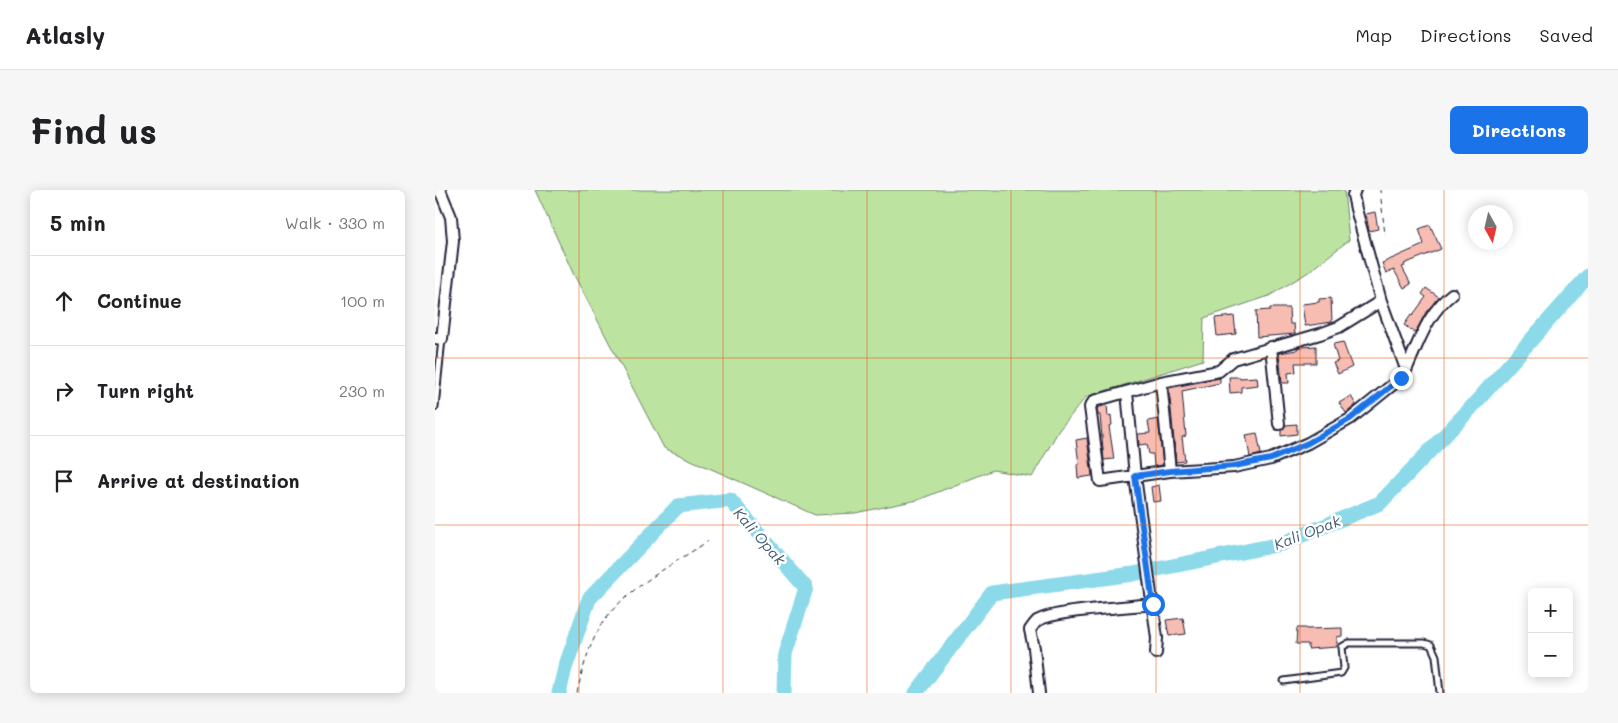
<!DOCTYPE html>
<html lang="en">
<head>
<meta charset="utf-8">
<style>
	:root { --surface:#fff; --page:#f6f6f6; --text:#202124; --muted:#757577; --line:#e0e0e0; --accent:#1a73e8 }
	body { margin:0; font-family:Mali,sans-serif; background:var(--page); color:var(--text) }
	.controls { position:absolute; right:15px; bottom:15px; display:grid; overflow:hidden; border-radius:8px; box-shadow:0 2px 12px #0003 }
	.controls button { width:45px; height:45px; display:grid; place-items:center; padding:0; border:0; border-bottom:1px solid var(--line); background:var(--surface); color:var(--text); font:25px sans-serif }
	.compass { position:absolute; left:1033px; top:15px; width:45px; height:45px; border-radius:50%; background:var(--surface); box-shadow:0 2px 12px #0003; rotate:172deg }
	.stop { position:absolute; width:15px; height:15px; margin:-11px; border:4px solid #1a73e8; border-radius:50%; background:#fff }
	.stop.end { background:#1a73e8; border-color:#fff; box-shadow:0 1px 5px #0008 }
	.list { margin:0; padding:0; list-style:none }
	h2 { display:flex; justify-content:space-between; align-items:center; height:65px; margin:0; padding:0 20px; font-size:21px }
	h2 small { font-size:16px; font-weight:400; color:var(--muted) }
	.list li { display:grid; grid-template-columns:32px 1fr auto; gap:15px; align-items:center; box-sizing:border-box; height:90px; padding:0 20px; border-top:1px solid var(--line) }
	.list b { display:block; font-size:19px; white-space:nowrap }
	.list em { font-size:16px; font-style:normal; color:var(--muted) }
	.icon { flex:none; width:28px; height:28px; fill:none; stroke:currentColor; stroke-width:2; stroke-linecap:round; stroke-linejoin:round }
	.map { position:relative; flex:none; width:1153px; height:503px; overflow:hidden; border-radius:8px }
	header { display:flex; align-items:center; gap:30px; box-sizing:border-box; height:70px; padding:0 25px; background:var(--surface); border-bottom:1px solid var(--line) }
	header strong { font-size:24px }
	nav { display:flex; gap:28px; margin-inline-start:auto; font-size:18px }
	.intro { display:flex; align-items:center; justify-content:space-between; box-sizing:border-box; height:120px; padding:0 30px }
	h1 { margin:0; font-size:35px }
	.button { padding:12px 22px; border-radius:8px; background:var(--accent); color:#fff; font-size:18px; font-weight:700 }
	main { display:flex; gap:30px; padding:0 30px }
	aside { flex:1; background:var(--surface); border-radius:8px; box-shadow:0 2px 12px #0003 }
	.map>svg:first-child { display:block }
	.green { fill:#bce4a0; stroke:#6f836e }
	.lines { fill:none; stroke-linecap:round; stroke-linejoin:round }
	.river { stroke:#8bd9e9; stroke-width:15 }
	.building { fill:#f7bcb2; stroke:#22223b }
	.service-casing { stroke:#22223b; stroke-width:9 }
	.minor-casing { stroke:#22223b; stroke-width:14 }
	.path { stroke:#22223b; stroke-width:1; stroke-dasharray:5 4; stroke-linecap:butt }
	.service { stroke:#fff; stroke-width:5 }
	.minor { stroke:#fff; stroke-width:10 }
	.route { stroke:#1a73e8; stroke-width:6 }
	.grid { fill:none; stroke:#e8590c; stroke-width:1; stroke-opacity:0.55 }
	.labels { text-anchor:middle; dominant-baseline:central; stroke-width:5; stroke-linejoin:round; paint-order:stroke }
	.water-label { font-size:15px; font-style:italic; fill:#42596f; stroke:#fff }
</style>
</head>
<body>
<header>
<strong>Atlasly</strong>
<nav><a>Map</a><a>Directions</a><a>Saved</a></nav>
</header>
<div class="intro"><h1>Find us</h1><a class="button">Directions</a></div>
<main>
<aside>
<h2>5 min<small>Walk · 330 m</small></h2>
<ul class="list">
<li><svg class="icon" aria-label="ahead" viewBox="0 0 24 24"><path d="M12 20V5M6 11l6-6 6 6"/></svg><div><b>Continue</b></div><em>100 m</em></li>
<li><svg class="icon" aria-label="right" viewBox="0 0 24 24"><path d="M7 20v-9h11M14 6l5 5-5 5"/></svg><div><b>Turn right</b></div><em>230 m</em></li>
<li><svg class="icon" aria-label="arrive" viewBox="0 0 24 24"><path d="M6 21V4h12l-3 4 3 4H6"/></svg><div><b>Arrive at destination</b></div></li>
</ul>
</aside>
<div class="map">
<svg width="1153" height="503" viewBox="0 0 1153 503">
	<rect width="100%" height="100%" fill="#fff"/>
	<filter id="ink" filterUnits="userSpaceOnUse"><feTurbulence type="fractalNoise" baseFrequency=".02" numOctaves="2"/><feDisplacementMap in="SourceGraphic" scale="10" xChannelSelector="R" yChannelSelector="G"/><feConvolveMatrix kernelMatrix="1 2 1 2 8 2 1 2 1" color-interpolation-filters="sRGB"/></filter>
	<g filter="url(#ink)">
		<path class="green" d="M100,0H909L914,50L872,83L834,106L769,128L768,170L651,207L624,240L597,287L558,280L483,310L420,323L380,325L229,258L138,83Z"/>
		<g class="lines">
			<path class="river" d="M124,503L130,478L154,409L243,316L295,310L371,398L350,464L349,503
				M481,503L557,403L698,384L846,354L945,313L1034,220L1153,86"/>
		</g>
		<path class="building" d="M940,22L943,39L934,41L931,24Z
			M995,35L1006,59L969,74L970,76L967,77L976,94L969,98L959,80L951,83L947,73L988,55L989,54L984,39Z
			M991,98L1004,107L991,122L980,143L969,135L976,125L977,126L991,107L987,104Z
			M896,108L897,132L870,136L867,114L884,112V109Z
			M835,118H854L855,134H859L860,144L822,147L821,121L835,120Z
			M799,126L801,144L782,146L780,128Z
			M908,152L917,177L903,184L898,173L903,171L898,154Z
			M881,156V173H860L861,182L853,183L854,193H847L844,163L862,160V158L866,157Z
			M794,187H805V188L822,187L823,195L806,197V202L795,203Z
			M785,188V193L747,201L751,246L747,247L750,271L741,272L734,198Z
			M916,206L921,215L911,223L904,213Z
			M672,215L673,226L676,225L677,235L674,236L679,269L669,270L665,225H663L662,218Z
			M723,229L728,275L719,276L718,264H714L712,254L704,255L703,244L715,243L713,231Z
			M862,234V244L846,246V241L851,235Z
			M822,243L826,264L815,267L811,245Z
			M652,248L657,286L643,288L642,275H644L641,250Z
			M724,295L726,311L718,312L716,297Z
			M748,428L751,444L734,446L731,430Z
			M862,438H871V439L907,438V446L902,447V457L873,459V454H861Z"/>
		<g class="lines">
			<g class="service-casing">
				<path id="service" d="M0,217L7,149
					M849,491L906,483L909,478L907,457L914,453H989L996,455L1001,466L1005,503"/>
			</g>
			<g class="minor-casing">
				<path id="minor" d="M920,0L918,5L921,19L946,111L904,137L885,144L798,169L784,181L726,192L659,211L655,217L665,291L735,281L799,277L836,269L873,253L915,229L966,188C971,183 972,177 975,171C986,146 995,121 1017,104
					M946,111L971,179
					M0,148L7,149L18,51L16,27L5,0
					M836,157L844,234
					M726,192L735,281
					M692,202L700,286L722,448L721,463
					M604,503L599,458L595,440C597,437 600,433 602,431C619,420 695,417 718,414"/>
			</g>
			<path class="path" d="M945,0L950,45
				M142,503C148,477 155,450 171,428C194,397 242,372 273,351"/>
			<use href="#service" class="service"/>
			<use href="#minor" class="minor"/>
		</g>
	</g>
	<g class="lines" filter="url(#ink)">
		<path class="route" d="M718,414L700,286L735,281L799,276L836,269L873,253L915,229L966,188"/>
	</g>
	<path class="grid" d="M144,0V503M288,0V503M432,0V503M576,0V503M721,0V503M865,0V503M1009,0V503M0,168H1153M0,335H1153"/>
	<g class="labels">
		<g class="water-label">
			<text transform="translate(872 342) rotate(-21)">Kali Opak</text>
			<text transform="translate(325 346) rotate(49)">Kali Opak</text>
		</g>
	</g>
</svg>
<div class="controls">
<button>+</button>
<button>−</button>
</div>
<svg class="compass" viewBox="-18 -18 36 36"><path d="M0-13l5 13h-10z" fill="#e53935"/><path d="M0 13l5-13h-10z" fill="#757577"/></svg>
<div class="stop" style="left:718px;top:414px"></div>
<div class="stop end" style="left:966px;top:188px"></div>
</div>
</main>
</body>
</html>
